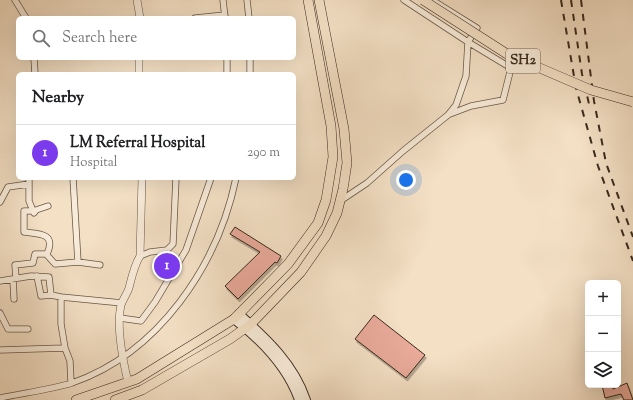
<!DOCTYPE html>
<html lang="en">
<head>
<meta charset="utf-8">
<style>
	:root { --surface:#fff; --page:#f6f6f6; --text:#202124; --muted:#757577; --line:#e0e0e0; --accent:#7c3aed }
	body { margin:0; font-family:"Sorts Mill Goudy",serif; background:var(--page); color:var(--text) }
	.controls { position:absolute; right:12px; bottom:12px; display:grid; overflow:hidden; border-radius:6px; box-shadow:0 4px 16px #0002 }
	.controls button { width:36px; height:36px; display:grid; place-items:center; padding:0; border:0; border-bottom:1px solid var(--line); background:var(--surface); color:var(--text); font:20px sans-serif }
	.you { position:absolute; left:406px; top:180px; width:14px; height:14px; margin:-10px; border:3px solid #fff; border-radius:50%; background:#1a73e8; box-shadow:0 0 0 6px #1a73e833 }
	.badge { display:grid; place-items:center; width:26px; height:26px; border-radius:50%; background:var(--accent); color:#fff; font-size:13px; font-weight:700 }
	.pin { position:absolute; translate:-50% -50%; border:2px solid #fff; box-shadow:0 1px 4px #0006 }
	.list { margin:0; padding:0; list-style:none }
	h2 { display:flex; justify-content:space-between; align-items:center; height:52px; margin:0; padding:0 16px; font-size:17px }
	h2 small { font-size:13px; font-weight:400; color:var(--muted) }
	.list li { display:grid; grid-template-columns:26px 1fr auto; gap:12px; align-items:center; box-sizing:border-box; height:56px; padding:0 16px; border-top:1px solid var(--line) }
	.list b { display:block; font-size:15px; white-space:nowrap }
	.list p { margin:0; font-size:13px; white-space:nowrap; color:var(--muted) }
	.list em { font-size:13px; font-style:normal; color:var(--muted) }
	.icon { flex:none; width:22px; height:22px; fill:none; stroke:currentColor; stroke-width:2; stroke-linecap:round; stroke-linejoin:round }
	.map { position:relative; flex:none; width:633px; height:400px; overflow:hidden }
	.search { position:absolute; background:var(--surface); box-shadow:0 4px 16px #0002; left:16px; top:16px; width:280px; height:44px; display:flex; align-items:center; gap:10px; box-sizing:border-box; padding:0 14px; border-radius:6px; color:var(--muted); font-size:15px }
	.panel { position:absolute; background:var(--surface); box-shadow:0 4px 16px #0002; left:16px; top:72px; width:280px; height:108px; border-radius:6px }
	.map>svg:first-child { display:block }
	.building { fill:#e9aa9a; stroke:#39291d; filter:url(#shadow) }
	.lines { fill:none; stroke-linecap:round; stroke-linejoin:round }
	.minor-casing { stroke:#685747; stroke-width:7 }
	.tertiary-casing { stroke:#685747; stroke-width:8 }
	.secondary-casing { stroke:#39291d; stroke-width:10 }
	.primary-casing { stroke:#39291d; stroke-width:10 }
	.minor { stroke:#f8ebd9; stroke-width:5.5 }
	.tertiary { stroke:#f8ebd9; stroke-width:7 }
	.secondary { stroke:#f8ebd9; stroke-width:8 }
	.primary { stroke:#f4e0c5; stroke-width:9 }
	.rail { stroke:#39291d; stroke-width:2; stroke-dasharray:7 7; stroke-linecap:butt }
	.primary-bridge-casing { stroke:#39291d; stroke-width:10; stroke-linecap:butt }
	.primary-bridge { stroke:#f4e0c5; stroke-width:9 }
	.labels { text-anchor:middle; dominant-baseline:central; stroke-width:3; stroke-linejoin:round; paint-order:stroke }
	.shield { fill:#f8ebd9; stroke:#726355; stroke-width:1 }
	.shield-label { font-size:14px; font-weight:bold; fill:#39291d }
</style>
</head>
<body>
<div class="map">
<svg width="633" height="400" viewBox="0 0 633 400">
	<defs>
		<filter id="shadow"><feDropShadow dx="1.5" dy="3" stdDeviation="0" flood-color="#0004"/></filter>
	</defs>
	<rect width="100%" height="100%" fill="#f4e0c5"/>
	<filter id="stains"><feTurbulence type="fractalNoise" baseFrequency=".005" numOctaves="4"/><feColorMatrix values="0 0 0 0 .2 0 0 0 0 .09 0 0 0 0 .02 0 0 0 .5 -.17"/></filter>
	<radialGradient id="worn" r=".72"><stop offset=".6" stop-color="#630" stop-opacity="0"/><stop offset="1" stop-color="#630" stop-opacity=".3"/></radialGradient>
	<path class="building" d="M235,227L281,256L277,263L275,262L238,299L225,286L260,252L230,234Z
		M172,254L177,257L168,272L161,269Z
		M374,315L425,355L406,378L355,339Z
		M627,383L633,400H624L621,394L605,398L602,385H612L613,389Z"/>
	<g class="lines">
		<g class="minor-casing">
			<path id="minor" d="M15,0L26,18
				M223,0L225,18
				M247,0L249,18
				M404,0L468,42L511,68L503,100L471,106L450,114
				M195,18L225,15
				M34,58L35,74
				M227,58V74
				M250,58V74
				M73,178L78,262
				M29,184V201L34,213L36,210L48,206
				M340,201L367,183L403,151L448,115L456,105L466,76L468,42L477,28L432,0
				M0,202L8,187L29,184V178
				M46,254L55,264L78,262L100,265
				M140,256L150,252L167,250L173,244L176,178
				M37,276L41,296L51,295
				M16,278L15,265L33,263L35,254H47C57,232 37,234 24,232V211H33
				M13,279L14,299
				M0,281L31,276L49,277L51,295L61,297V324L65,348L70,361L71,383
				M61,297L122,303
				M0,313L8,329H28
				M120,318L141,321L155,302L186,250L211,178
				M0,350L65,348
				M0,398C23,393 49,390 72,383C159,353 218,265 236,178"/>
		</g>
		<g class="tertiary-casing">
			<path id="tertiary" d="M137,0L140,18
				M139,74V58
				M128,382C123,361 116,326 121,305C123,299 127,294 129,288C132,276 134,266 140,256L142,178"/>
		</g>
		<g class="secondary-casing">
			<path id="secondary" d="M239,314C267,339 294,364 306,400
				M234,319C261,340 288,368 299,400"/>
		</g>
		<g class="primary-casing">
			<path id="primary" d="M76,400L137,379L234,319L288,264L318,223L326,200L333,157L331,126L308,0
				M115,400L142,390L230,339L251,324L301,272L326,236L337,213L343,189L347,163L344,129L319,0"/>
		</g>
		<use href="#minor" class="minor"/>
		<use href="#tertiary" class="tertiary"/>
		<use href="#secondary" class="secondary"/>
		<use href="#primary" class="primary"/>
		<path class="rail" d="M561,0L576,88L598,166L633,261
			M571,0L582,74L589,104
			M581,0L594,101L606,163L633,237"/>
		<g class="primary-bridge-casing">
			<path id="primary-bridge" d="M423,0L507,54L591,90L633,102"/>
		</g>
		<use href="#primary-bridge" class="primary-bridge"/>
	</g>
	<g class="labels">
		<rect class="shield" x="506" y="49" width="34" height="24" rx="3"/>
		<g class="shield-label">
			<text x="523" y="61">SH2</text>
		</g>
	</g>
	<rect width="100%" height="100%" filter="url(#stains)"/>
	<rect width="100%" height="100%" fill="url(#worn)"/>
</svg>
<div class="controls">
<button>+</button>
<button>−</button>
<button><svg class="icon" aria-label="layers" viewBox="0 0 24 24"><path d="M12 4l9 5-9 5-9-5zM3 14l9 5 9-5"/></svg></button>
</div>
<div class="you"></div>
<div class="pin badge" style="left:167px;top:266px">1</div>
<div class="search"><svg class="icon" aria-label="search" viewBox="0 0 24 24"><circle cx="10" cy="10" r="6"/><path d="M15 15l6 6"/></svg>Search here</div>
<section class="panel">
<h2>Nearby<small></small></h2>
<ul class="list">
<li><span class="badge">1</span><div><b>LM Referral Hospital</b><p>Hospital</p></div><em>290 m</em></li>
</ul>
</section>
</div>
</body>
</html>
